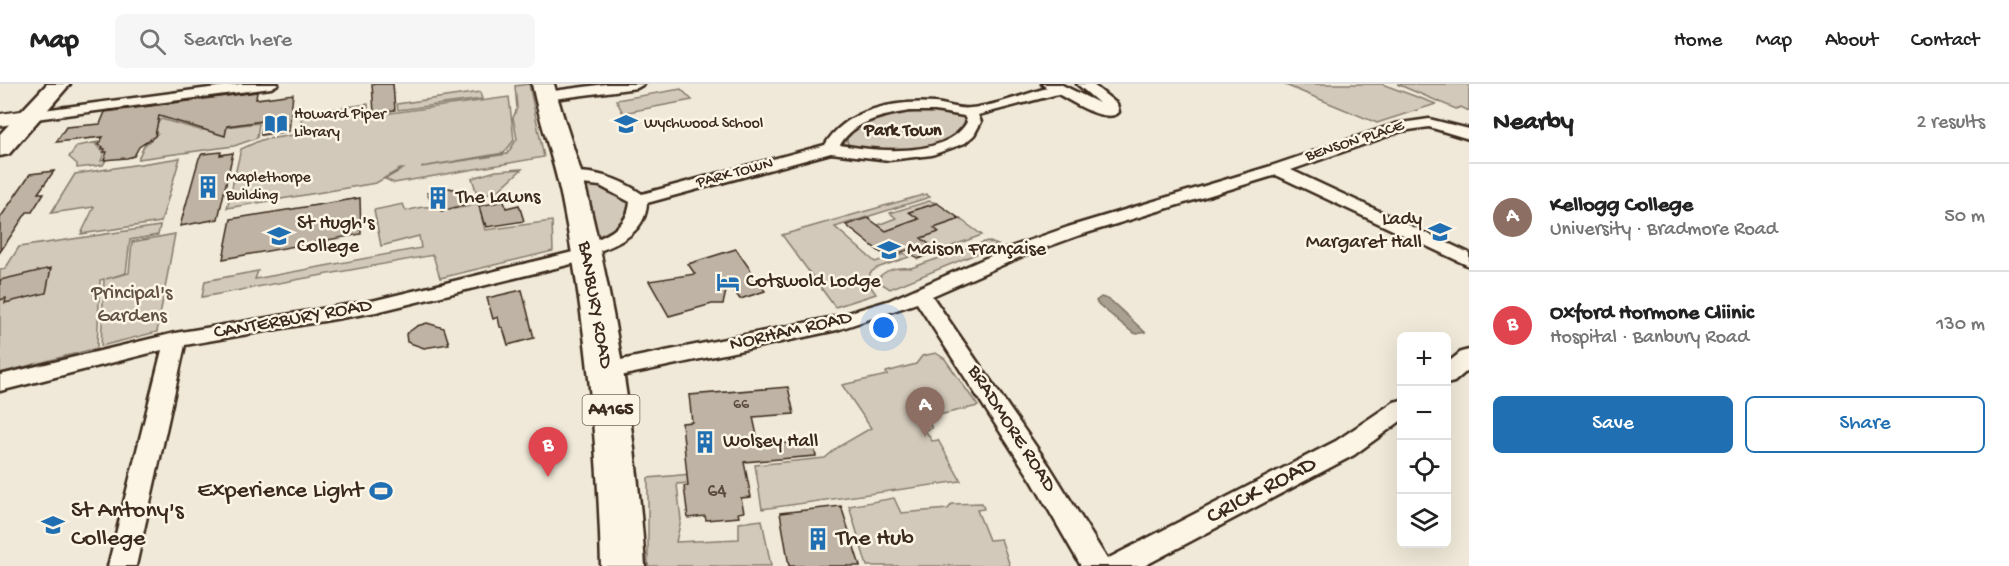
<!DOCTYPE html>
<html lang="en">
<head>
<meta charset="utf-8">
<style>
	:root { --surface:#fff; --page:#f6f6f6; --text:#222; --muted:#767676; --line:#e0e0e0; --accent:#1f6fb2 }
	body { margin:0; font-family:"Gochi Hand",sans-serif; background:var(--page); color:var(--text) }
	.controls { position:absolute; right:18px; bottom:18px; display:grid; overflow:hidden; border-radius:9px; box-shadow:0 6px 24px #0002 }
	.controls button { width:54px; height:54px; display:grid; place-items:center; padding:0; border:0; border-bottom:2px solid var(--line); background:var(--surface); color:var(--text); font:30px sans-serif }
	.you { position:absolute; left:884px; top:244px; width:21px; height:21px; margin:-15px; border:4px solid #fff; border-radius:50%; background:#1a73e8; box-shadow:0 0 0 9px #1a73e833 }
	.badge { display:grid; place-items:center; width:39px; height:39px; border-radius:50%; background:var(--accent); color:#fff; font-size:20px; font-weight:700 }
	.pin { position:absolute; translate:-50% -50px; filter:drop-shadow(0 2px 3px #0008) }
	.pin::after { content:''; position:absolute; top:32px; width:21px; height:18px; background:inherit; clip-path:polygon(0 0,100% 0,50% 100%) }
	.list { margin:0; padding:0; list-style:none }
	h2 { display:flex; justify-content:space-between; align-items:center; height:78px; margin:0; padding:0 24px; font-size:26px }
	h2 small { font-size:20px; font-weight:400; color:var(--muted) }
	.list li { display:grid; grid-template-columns:39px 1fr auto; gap:18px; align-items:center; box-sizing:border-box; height:108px; padding:0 24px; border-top:2px solid var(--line) }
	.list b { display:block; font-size:22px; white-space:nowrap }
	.list p { margin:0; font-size:20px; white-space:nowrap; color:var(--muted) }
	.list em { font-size:20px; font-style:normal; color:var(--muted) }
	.actions { display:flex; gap:12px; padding:18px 24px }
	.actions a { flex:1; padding:14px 0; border:2px solid var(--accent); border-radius:9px; text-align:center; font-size:21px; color:var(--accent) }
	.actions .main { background:var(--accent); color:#fff }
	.icon { flex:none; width:33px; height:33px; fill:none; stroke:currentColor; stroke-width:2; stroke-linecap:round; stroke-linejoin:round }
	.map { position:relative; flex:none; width:1469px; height:482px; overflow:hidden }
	header { display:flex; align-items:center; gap:36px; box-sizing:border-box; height:84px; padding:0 30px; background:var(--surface); border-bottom:2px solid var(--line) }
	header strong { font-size:28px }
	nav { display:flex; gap:33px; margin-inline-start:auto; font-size:21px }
	.search { width:420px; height:54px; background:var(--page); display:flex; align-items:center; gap:15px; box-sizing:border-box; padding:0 21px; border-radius:9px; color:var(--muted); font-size:22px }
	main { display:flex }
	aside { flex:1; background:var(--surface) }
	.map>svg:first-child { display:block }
	.green { fill:#d2c9ba; stroke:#867a6c; stroke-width:1.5 }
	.water { fill:#aaa091; stroke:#7e7163; stroke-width:1.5 }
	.building { fill:#beb3a4; stroke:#3b2a1e; stroke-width:1.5 }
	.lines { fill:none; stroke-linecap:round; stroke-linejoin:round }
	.street-casing { stroke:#3b2a1e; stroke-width:5 }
	.secondary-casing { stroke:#3b2a1e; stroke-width:4 }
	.primary-casing { stroke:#3b2a1e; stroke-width:5 }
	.street { fill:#fcf5e5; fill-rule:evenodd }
	.secondary { fill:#fcf5e5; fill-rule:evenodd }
	.primary { fill:#fcf5e5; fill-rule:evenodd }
	.labels { text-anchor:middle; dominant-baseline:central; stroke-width:5; stroke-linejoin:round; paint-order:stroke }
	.far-poi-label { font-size:16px; fill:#3b2a1e; stroke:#fcf5e5; text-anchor:start }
	.far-street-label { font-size:16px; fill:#3b2a1e; stroke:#fcf5e5 }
	.number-label { font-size:16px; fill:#5c4c40 }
	.far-neighbourhood-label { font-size:18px; font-weight:bold; fill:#3b2a1e; stroke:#fcf5e5 }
	.shield { fill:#fcf5e5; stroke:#75675a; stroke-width:1.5 }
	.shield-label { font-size:18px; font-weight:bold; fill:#3b2a1e }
	.poi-label { font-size:20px; fill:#3b2a1e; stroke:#fcf5e5; text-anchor:start }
	.park-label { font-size:20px; fill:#615245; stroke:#fcf5e5 }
	.street-label { font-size:20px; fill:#3b2a1e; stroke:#fcf5e5 }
	.near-number-label { font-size:20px; fill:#5c4c40 }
	.near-poi-label { font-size:24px; fill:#3b2a1e; stroke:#fcf5e5; text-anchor:start }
	.near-street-label { font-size:24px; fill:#3b2a1e; stroke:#fcf5e5 }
</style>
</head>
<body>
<header>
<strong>Map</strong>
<div class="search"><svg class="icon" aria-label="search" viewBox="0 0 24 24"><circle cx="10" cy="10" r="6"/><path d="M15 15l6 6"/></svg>Search here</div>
<nav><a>Home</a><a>Map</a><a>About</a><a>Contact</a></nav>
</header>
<main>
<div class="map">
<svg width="1469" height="482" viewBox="0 0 1469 482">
	<rect width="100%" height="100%" fill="#f0e9d9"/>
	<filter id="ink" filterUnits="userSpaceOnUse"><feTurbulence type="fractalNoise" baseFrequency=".0167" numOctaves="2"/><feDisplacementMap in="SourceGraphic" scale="12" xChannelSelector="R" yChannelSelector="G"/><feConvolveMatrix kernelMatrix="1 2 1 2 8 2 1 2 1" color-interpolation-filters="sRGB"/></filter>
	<g filter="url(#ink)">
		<path class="green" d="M529,0L544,73L394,99L385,95L403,85H400L376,99L227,124L241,65L261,56L300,50L302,29L368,20L369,32L509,13L514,56L504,69L421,83L507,70L517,55L513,34L517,24L515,2Z
			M1283,0H1382L1436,20L1377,39Z
			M1397,0H1469V27L1461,23L1456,25Z
			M681,5L692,16L623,29L616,16Z
			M480,8L482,15L398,26L397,20Z
			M938,27L966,33L967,41C948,67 875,74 848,60C837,32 922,27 938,27Z
			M161,35L200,46L259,39L257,54L234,62L138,75L144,62L157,50H148Z
			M98,58L96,61L104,69L101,77L106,76L103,81L77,84V80L69,73L77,62Z
			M180,74L161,138L81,150L94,123L51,129L75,90Z
			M522,85L499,106L487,110H477L472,94L496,87Z
			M582,98L599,100L632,116L631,136L593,160Z
			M926,110L930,113L835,143L875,178L904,169L909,173L877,184L870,189L869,200L876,210L835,223L782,151Z
			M929,117L937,119L909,128L919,135L886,147L878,141L896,134L890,129Z
			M403,120L406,127C421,123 431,120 442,127L482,120L480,127L485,146L552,137L553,167L440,194L433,171L202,213L205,197L258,187L255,195L421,164L419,152L381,162L374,126Z
			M960,135L982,151L938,167L921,154L938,148L934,144Z
			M160,142L158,151L130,156L126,189L106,195L129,189L132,158L175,150L157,248L101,262L104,195L100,196L97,264L0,289V186L5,185L19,163Z
			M987,157L998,161L890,205L879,198L880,192C889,184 899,183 911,184Z
			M936,269L945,275L978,322L926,334L932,344L925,346L932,357L938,356L961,397L762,425L755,381L825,374L838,363L871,344L842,301L887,291L886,288L916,280L922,272Z
			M713,388L714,397L677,400L681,436L676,458L739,455V439L762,436L771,482H648V394Z
			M894,414L901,429L948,425L952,420L982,419L984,425L977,426L989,456L1001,455L1010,482H867L849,422Z"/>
		<path class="water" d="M1101,213L1110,216L1145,248L1137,250L1132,248L1098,220L1096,217Z"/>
		<path class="building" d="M372,0H393L395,26L374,29Z
			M257,8L256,15L293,10L289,47L261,51L263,37L227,42L225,52L159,32L155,52L139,63L134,72L127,74L104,76L107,68H104L105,65H102L103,63L98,61L103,53L56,58L66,43L100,40L105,28Z
			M221,68L220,71L233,69L218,135L180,142L199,74L202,70Z
			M54,87L38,109H44L32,128H27L0,168V134L30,90Z
			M448,104L454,105L464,121L442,127L433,122L427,109Z
			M360,114L361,150L223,175L231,135Z
			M504,117L506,124L519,121L524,137L487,143L486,139L484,140L479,122Z
			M937,119L960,135L934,144L939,148L921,154L938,167L918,175L907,166L894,171L888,166L881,169L846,141L868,134L886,147L919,135L909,128Z
			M736,165L765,207L740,215L728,199L723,220H712L669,232L649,197L695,190L688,180Z
			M51,184L46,209L5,219L6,214L0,216V196Z
			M522,206L534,254L508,261L503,244L500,243L498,233L493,235L487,214Z
			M427,239L444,244L449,260L424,264L407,258L406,250L417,242Z
			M788,303L794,330L753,333L759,361L812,357L816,372L744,378L751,413L741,414L744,428L738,429L739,433L706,436L705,432L688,434L684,402H688L682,339L692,338L689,311Z
			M841,422L860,482H789L780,429Z"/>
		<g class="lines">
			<g class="street-casing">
				<path id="street" d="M240,0H278L271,4L28,36L21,32L28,28Z
					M606,0H644L637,4L546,16L539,12L546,8Z
					M1042,0H1060L1099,19L1077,0H1092L1117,20L1119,28C1107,41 1071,17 1058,10L978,31L981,38L974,51L965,59L932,71L889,76L831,69L647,119C646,148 618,161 593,169L592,175L376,228L185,261L136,482H108L162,266L0,307V291L175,249L376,216L577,167L578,162C602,154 628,145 630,118L600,102L564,98L562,94L564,90C590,84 621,95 642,110L825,61C846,25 895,16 935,19C946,20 959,26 971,24C996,22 1022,11 1047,4ZM909,27H935L964,32L967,38C946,75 876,67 840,61C855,36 883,32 909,27Z
					M1429,35L1469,45V55L1429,43L1402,47L1291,86L1469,169V182L1276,91L1080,151L1025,171L932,212L1050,383L1107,475L1336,357L1394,318L1402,316V336L1354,371L1144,482H1081L1032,397L917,219L837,246L606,295L598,292L595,287L598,282L606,279L834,233L888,217L1011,163L1068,143L1271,82L1395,40Z
					M1469,266V285L1454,298L1446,300V280L1461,268Z"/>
			</g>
			<g class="secondary-casing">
				<path id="secondary" d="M28,26L35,28L38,32L35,36L0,42V30Z"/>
			</g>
			<g class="primary-casing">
				<path id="primary" d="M47,0H70L9,70L0,72V50Z
					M532,0H554C564,40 580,78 589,118C618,238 637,359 645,482H601C598,359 586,236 562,115C554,76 540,39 532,0Z"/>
			</g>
			<use href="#street" class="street"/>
			<use href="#secondary" class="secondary"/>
			<use href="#primary" class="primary"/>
		</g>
	</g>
	<defs>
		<g id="library-bare" transform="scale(1.8)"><path d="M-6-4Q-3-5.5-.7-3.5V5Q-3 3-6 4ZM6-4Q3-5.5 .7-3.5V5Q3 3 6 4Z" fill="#1f6fb2" stroke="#fcf5e5" stroke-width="2.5" paint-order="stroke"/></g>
		<g id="school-bare" transform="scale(1.8)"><path d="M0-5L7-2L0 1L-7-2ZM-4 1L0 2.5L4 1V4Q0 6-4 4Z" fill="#1f6fb2" stroke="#fcf5e5" stroke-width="2.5" paint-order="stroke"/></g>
		<g id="building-bare" transform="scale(1.8)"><path d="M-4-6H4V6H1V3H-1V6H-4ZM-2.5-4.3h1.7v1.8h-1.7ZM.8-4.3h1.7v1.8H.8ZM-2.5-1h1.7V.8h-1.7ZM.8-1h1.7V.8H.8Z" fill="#1f6fb2" stroke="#fcf5e5" stroke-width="2.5" paint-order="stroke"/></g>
		<g id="university-bare" transform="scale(1.8)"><path d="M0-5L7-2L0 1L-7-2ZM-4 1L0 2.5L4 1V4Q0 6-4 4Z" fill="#1f6fb2" stroke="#fcf5e5" stroke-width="2.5" paint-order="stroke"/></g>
		<g id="hotel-bare" transform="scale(1.8)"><path d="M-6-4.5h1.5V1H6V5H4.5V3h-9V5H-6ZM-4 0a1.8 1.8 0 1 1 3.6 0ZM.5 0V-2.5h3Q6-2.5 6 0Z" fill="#1f6fb2" stroke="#fcf5e5" stroke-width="2.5" paint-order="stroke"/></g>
		<g id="stadium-bare" transform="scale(1.8)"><path d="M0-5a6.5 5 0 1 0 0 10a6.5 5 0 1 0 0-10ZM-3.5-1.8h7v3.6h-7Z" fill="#1f6fb2" stroke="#fcf5e5" stroke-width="2.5" paint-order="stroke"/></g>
	</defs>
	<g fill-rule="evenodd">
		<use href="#library-bare" x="276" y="40"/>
		<use href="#school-bare" x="626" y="40"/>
		<use href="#building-bare" x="208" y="103"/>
		<use href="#building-bare" x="438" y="114"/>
		<use href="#university-bare" x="1440" y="148"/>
		<use href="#university-bare" x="279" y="152"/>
		<use href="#university-bare" x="889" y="166"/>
		<use href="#hotel-bare" x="728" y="198"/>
		<use href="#building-bare" x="705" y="358"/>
		<use href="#stadium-bare" x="381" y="407"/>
		<use href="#university-bare" x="53" y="441"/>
		<use href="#building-bare" x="818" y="455"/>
	</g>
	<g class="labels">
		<g class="far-poi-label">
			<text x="294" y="31">Howard Piper<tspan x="294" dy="18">Library</tspan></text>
			<text x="644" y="40">Wychwood School</text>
			<text x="226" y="94">Maplethorpe<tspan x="226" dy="18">Building</tspan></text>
		</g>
		<g class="far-street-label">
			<text transform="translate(1355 58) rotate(-18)">BENSON PLACE</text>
			<text transform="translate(735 90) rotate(-15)">PARK TOWN</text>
		</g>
		<g class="number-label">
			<text x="741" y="321">66</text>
		</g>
		<g class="far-neighbourhood-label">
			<text x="903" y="47">Park Town</text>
		</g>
		<rect class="shield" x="582.5" y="311" width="57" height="30" rx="4.5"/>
		<g class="shield-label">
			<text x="611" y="326">A4165</text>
		</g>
		<g class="poi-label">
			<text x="456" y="114">The Lawns</text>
			<text x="1422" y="136" text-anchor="end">Lady<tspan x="1422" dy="23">Margaret Hall</tspan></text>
			<text x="297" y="140">St Hugh's<tspan x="297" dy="23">College</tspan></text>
			<text x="907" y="166">Maison Française</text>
			<text x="746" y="198">Cotswold Lodge</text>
			<text x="723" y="358">Wolsey Hall</text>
		</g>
		<g class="park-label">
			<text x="132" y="210">Principal's<tspan x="132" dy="23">Gardens</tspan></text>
		</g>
		<g class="street-label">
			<text transform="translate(594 221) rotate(80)">BANBURY ROAD</text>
			<text transform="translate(293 236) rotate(-10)">CANTERBURY ROAD</text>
			<text transform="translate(791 248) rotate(-13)">NORHAM ROAD</text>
			<text transform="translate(1011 345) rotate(57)">BRADMORE ROAD</text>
		</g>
		<g class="near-number-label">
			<text x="717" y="408">64</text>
		</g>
		<g class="near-poi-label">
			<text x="363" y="407" text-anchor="end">Experience Light</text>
			<text x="71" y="427">St Antony's<tspan x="71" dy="28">College</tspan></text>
			<text x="836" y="455">The Hub</text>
		</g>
		<g class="near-street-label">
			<text transform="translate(1262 407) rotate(-28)">CRICK ROAD</text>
		</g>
	</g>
</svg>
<div class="controls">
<button>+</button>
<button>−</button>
<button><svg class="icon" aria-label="locate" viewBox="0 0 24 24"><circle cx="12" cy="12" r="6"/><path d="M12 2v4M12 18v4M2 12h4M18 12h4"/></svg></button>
<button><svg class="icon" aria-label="layers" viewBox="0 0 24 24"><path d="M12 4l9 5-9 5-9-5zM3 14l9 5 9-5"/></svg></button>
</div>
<div class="you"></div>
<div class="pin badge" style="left:925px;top:353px;background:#8d6e63">A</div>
<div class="pin badge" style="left:548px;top:393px;background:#e0444e">B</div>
</div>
<aside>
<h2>Nearby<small>2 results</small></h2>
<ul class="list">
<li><span class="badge" style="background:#8d6e63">A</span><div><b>Kellogg College</b><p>University · Bradmore Road</p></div><em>50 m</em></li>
<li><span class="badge" style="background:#e0444e">B</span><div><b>Oxford Hormone Cliinic</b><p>Hospital · Banbury Road</p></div><em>130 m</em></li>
</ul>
<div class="actions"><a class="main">Save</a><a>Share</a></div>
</aside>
</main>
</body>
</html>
